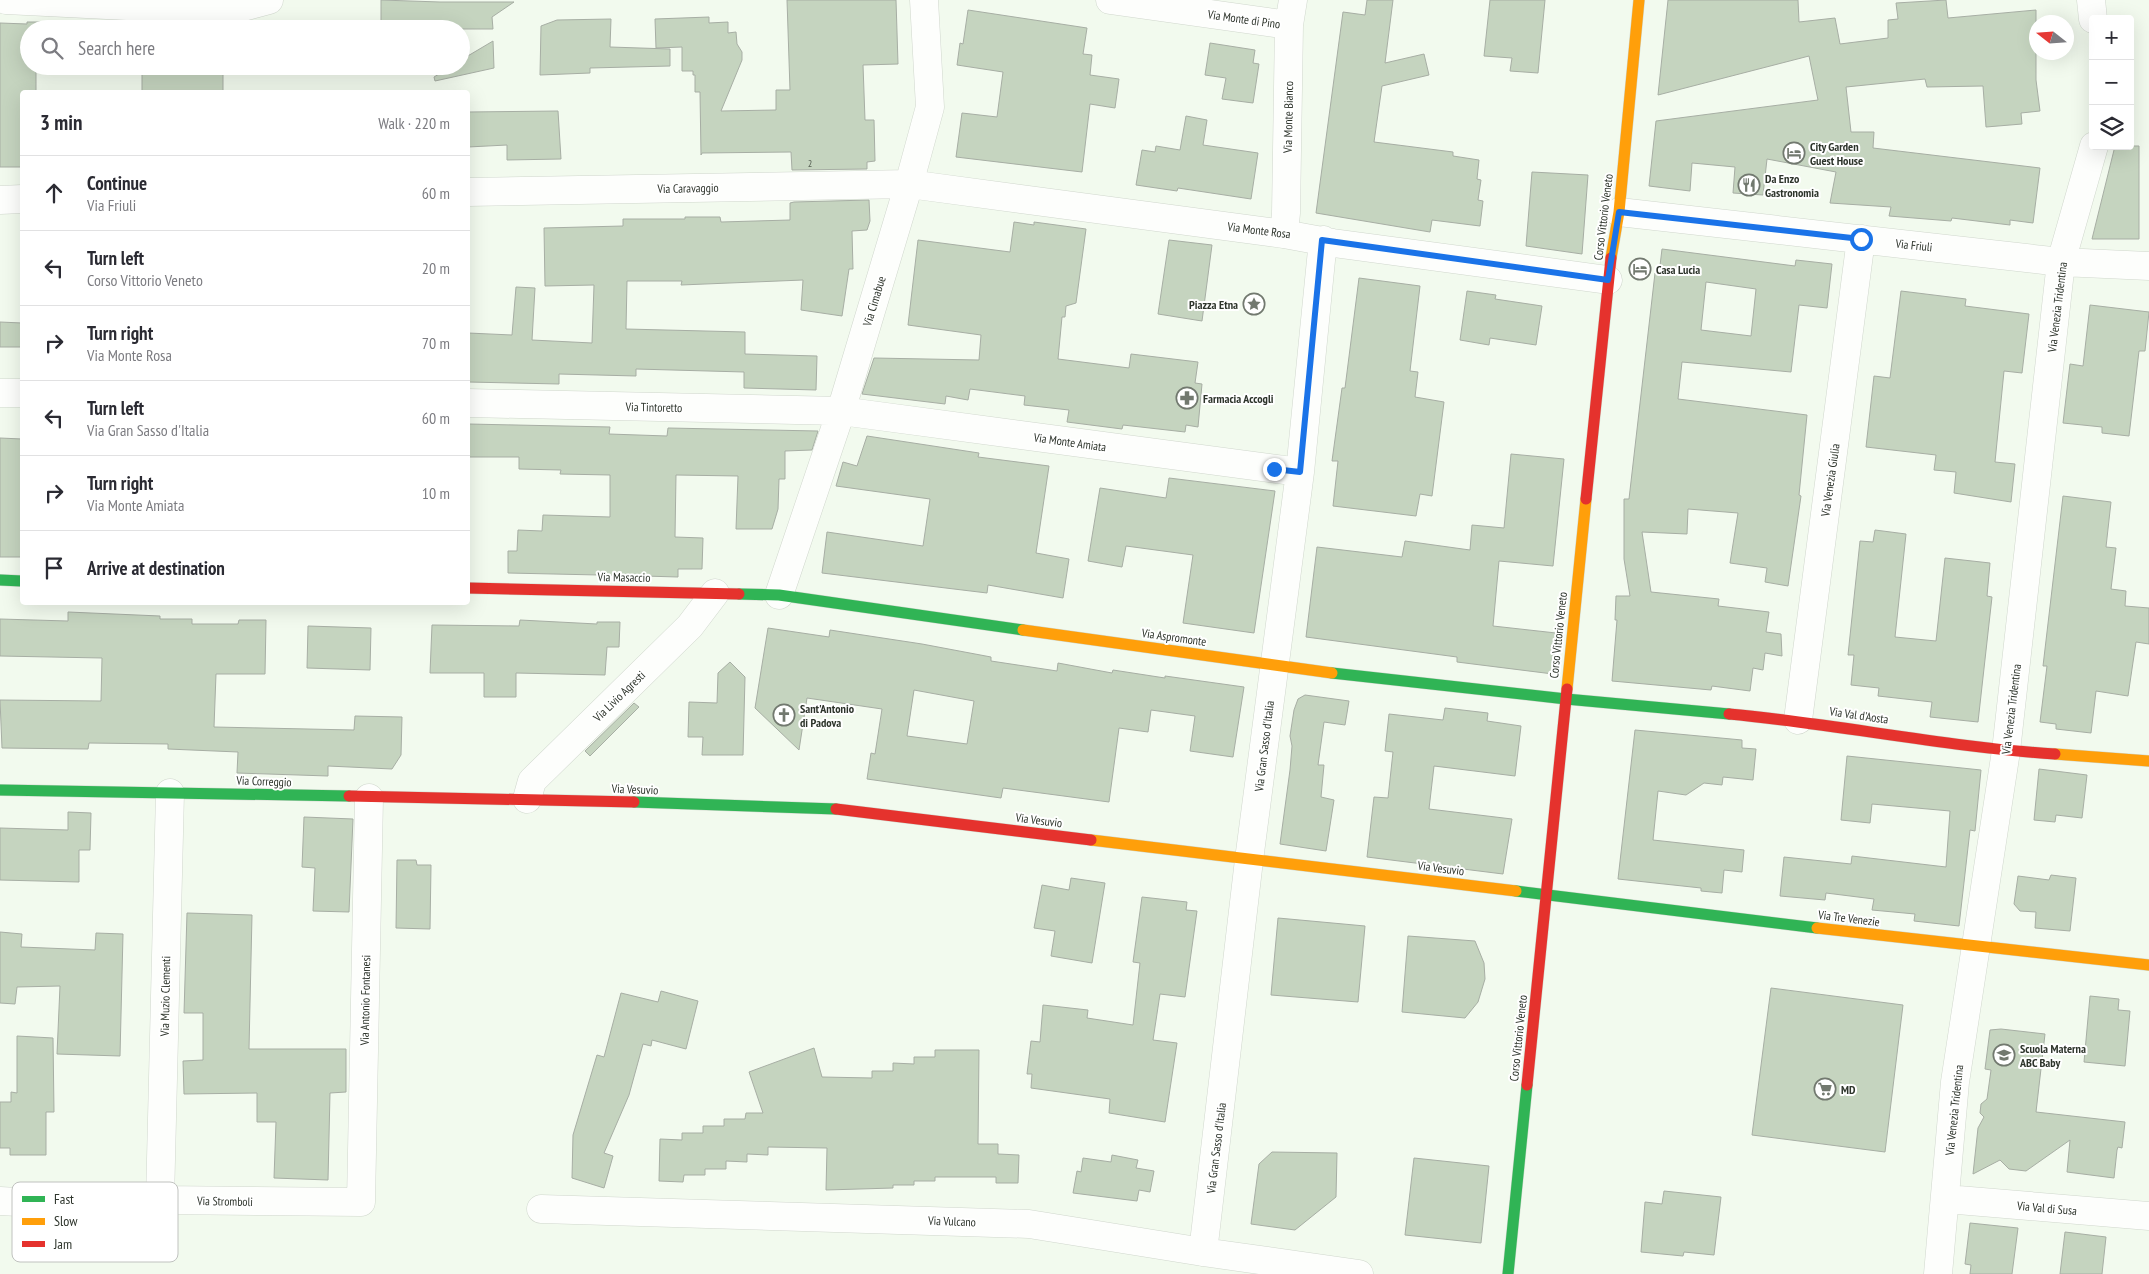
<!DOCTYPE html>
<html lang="en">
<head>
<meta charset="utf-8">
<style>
	:root { --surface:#fff; --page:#f7f7f7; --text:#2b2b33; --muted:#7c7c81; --line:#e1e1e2 }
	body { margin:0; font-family:"PT Sans Narrow",sans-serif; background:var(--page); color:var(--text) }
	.controls { position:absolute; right:15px; top:15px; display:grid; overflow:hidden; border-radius:5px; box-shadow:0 5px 20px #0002 }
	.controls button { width:45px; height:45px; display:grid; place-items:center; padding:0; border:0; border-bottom:1px solid var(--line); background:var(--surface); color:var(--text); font:25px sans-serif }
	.compass { position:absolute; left:2029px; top:15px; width:45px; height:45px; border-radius:50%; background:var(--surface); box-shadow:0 5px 20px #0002; rotate:287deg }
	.stop { position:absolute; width:15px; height:15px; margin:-11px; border:4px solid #1a73e8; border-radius:50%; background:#fff }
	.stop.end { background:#1a73e8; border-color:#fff; box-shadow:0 1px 5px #0008 }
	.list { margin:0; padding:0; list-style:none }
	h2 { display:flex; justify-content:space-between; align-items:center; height:65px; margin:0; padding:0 20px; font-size:21px }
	h2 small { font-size:16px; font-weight:400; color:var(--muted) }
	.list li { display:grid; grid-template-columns:32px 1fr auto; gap:15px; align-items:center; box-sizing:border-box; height:75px; padding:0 20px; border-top:1px solid var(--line) }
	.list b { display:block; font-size:19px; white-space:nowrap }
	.list p { margin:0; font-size:16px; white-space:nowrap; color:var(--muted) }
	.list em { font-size:16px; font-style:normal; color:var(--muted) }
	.icon { flex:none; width:28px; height:28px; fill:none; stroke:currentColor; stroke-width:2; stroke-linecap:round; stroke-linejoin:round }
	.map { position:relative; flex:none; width:2149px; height:1274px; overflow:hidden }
	.search { position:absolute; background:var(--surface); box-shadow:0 5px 20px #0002; left:20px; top:20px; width:450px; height:55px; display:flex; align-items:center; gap:12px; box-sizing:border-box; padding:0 18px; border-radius:28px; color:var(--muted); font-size:19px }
	.panel { position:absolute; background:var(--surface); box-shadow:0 5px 20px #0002; left:20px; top:90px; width:450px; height:515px; border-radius:5px }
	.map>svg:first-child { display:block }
	.building { fill:#c5d4bf; stroke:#a7aea4; fill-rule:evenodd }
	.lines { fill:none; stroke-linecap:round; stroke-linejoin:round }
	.street-casing { stroke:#d0d7cd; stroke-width:29 }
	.fast-casing { stroke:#d0d7cd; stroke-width:12 }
	.slow-casing { stroke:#d0d7cd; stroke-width:12 }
	.jam-casing { stroke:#d0d7cd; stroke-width:12 }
	.street { stroke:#fdfefc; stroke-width:28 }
	.fast { stroke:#30b455; stroke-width:11 }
	.slow { stroke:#ff9f0a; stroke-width:11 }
	.jam { stroke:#e5322d; stroke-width:11 }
	.route { stroke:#1a73e8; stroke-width:6 }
	.labels { text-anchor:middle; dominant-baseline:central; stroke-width:4; stroke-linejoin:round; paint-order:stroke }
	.number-label { font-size:10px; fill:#535c50 }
	.street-label { font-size:12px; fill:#2d342b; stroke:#fff }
	.poi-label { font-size:12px; font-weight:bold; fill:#2d342b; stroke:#fff; text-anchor:start }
	.key { fill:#fff; stroke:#c0c2bf; stroke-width:1 }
	.key-label { font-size:14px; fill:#2d342b }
</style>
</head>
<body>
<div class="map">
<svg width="2149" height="1274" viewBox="0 0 2149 1274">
	<rect width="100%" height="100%" fill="#f2faee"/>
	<path class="building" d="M381,0L440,2H514L492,17L493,29H386V27H381Z
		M787,0H896L898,64L863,65L865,120H874L875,161L867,162V169L792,170L791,152L702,153L701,155L700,92H695V75H693V71H682V47L656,48L655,19L709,17V23L728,22V33L736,32L737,44L742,52V60L721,111L776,110V90H790Z
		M1367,0H1393L1385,63L1424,54L1429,75L1382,86L1374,142L1453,152V156L1479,160L1477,179L1481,180L1478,200L1483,201L1480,226L1432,220L1430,232L1316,213L1343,12L1365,15Z
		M1490,0H1545L1538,73L1510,71L1512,58L1484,56Z
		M1668,0H1798L1799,22L1835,18L1840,44L1888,38V20L1898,19L1896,3L1946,0L1948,18L2036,10V80L2040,111L2021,113L2022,124L1986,127L1983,86L1927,87L1925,79L1846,87L1851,132H1874L1873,148L2040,168L2033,223L2010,220V225L1952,218L1951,221L1889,216L1891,207L1830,203L1836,172L1767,159L1763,195L1733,193L1735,167L1692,163L1690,191L1649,186L1656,121L1818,100L1809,56L1658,95Z
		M968,10L1087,28L1083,54L1092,55L1090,75L1119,79L1115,108L1090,104L1082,172L956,157L962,113L997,117L1003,72L957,65L960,43L963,44Z
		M611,19L610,47L670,49V66L590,68V73L540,75L541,26L557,20Z
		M27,22H71V29H29V66L71,67L36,66V92H22V167H0V23L27,24Z
		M493,41L494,68L435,81L434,77L452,66H461V60Z
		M1210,43L1255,50L1253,63L1259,64L1253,103L1222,99L1226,78L1205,75Z
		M142,66H223V92H142Z
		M558,111L561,159L507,160V145L468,147V112Z
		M1186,116L1207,120L1203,145L1258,153L1251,199L1178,188L1177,191L1136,185L1142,150L1155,152L1156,146L1180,150Z
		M2115,146H2139V239H2092Z
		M1532,172L1588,175L1582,254L1526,246Z
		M869,200L870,221L867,230L852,231L853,269H849L842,316L801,310L803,280L681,285L682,281H627L626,329L745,332V354L817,356L816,390L744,388V372L636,369V376L559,374V384L468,382V333L512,335L516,287L535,288L532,340L592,343L594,285L545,286L544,228L623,226V219H685V217H720L721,222L790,220V203L794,202Z
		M1014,222L1034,225V222L1086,229L1076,303L1066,306L1065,317H1062L1058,359L1129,368L1131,354L1198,362L1195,383L1202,384L1198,427L1186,425L1185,432L1123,425L1122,429L1067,422L1069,410L1024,405L1025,396L970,389L968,400L946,396L945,404L862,394L874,358L979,360L981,335L908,325L918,240L1010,252Z
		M1169,240L1212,245L1202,321L1158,314Z
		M1662,249L1795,266L1796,260L1832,264L1827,308L1799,305L1791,372L1682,362L1678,399L1807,415L1799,495L1801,496L1788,586L1765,582L1767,568L1730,563L1738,513L1688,509L1687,534L1642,532L1651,592L1719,599L1718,606L1769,612L1766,632L1781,634L1782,656L1765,653L1763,670L1753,668L1750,691L1712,686L1711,690L1612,681L1617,620H1615L1616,596H1630L1624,559V499H1629L1655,273L1659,274ZM1706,282L1756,289L1751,336L1701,330Z
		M1359,278L1420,286L1410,371L1418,372L1415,397L1444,402L1432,496L1420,494L1416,516L1333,506L1338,461H1332L1342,388H1345Z
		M1467,291L1496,295L1495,299L1542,306L1536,345L1490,338L1489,345L1460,340Z
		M1901,291L1966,299L1965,306L2029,314L2022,373L2004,371L1995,462L2015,464L2011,502L1954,493L1956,472L1934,470L1936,455L1866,447L1874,376L1890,378Z
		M2090,305L2149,312L2145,351H2139L2129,436L2102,433V427L2063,423L2070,364L2083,366Z
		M0,322L22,323V347H0Z
		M468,424L610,427L609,434L667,436L668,428L818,431L812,450L785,451V479H779L778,509L772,529H736L738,476L676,475L675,537L703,538L702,569H678V577L644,576L508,573V551H517L518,530L542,531L543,515L610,517V475L560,474L561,470L519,469V457H468Z
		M867,436L979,453L978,457L1049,466L1036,553L1069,559L1063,598L988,585L987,593L822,573L827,532L923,546L930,499L836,486L843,462L857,466Z
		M0,438L22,439V557H0Z
		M1511,454L1564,459L1553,566L1499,561L1493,626L1556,633L1553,674L1457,662V657L1306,637L1317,547L1402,557L1405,541L1470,550L1472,525L1504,528Z
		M1169,478L1275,491L1254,633L1183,623L1193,555L1126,546L1122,567L1088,561L1100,488L1166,498Z
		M2063,496L2111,502L2106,547L2116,548L2111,589L2126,591L2125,606L2149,608V644L2136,642L2128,696L2096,691L2091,733L2056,729V724L2040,722L2047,666H2043Z
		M1875,530L1906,534L1895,637L1936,641L1945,558L1990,563L1987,596L1992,597L1978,722L1930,717L1932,702L1878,696L1879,688L1851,685L1854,655H1848L1860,541L1873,542Z
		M68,612L160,616V619H192V624H238L239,620H266L265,674H216L214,727L354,730L355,716L402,717L401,755L392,769L328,766V776L237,773L238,752L168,749V744L89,743L88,749L2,748L0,700L101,701L102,658L0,656V619L68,621Z
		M520,620L597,624V622H620L619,647H607L605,675L516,673V697H484V673H430L432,625L519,626Z
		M308,626L371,628L370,670L307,668Z
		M768,628L829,637L830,630L922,644L991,657V661L1057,671L1058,663L1112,673L1113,670L1165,678V676L1244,687L1233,757L1190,751L1195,716L1151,710L1148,732L1119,728L1109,802L1003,788L1001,798L867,779L871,753L875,754L882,709L807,698L799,750L755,708ZM914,690L974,701L967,744L907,736Z
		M730,662L745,677L743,755H702L703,737H688L689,702L717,703L718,673Z
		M1305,695L1349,701L1345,725L1324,722L1318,765H1324L1321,797L1334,800L1326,851L1280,844L1290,770L1292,746L1290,736L1294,710L1298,699Z
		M634,703L639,707L590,756L585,751Z
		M1445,708L1488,713L1487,721L1521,726L1515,776L1434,766L1429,809L1512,819L1503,874L1367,857L1374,797L1388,798L1393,752L1385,751L1389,714L1443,720Z
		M1635,730L1742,740V748L1756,749L1753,780L1723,777L1722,785L1704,783L1686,795L1658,791L1653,840L1744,850L1742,872L1724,870L1722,893L1701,891V888L1618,879Z
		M1847,756L1981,770L1975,831L1970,830L1959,926L1914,921L1915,914L1872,910L1874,899L1826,893L1825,900L1780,896L1784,857L1851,864L1852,856L1946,867L1950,811L1872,804L1870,823L1841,820Z
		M2039,769L2087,775L2082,818L2056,815L2055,822L2034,820Z
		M68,812L91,813L90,850H79V882L0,880V828L68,830Z
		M304,817L353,819L349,912L313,911L315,868L302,867Z
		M397,860H416L417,865H431L430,929L396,928Z
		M2051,875L2076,878L2070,931L2035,928L2036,912L2020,911L2014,904L2018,876L2049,880Z
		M1071,878L1105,883L1092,963L1051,956L1055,931L1034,928L1042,885L1069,890Z
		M1142,897L1187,902L1186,910L1197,911L1185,997L1160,994L1153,1040L1177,1043L1165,1122L1109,1113L1110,1099L1031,1088L1032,1074H1027L1031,1041L1040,1042L1043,1005L1088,1010L1087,1018L1133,1025L1140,963L1133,962Z
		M187,913L252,915L249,1049H346V1092L330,1093L328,1180L274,1178L276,1122H257V1093L184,1094L183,1061L203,1060V1013H184Z
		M1278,918L1365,926L1358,1002L1271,995Z
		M0,932L22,934L21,947L95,950L96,933L123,934L120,1056L57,1054L60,986L17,987L15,1004L0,1003Z
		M1408,936L1475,941L1484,963L1485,979L1478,1002L1465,1018L1402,1012Z
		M1771,988L1903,1005L1885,1152L1752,1135Z
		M661,991L698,1001L686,1049L652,1040L651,1046L643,1044L629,1095L604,1153L613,1156L604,1188L572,1178L573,1135L597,1055L604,1057L621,993L658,1002Z
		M2090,996L2119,999L2118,1010L2130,1011L2125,1066L2084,1062Z
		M2001,1029L2045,1034L2036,1112L2125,1122L2122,1148L2118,1147L2117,1150L2114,1178L2067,1172L2070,1140L2026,1171L2009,1169L2000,1160L1973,1174L1978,1128L1984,1117L1980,1113L1981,1104L1987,1099L1991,1070L1985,1069L1990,1030Z
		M17,1036L53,1038L54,1112H46V1155H10V1148H0V1102H11V1092L17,1093Z
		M814,1048L822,1077L872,1078V1071H893V1063L914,1064V1057H935V1050H979L978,1144H998V1154L1019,1155L1018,1183H996V1177H935V1181H914V1185H893V1188L826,1190L827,1148L768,1147V1155L747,1154V1162L726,1161V1169H705V1175H684L683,1182L659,1181L660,1139L682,1140V1133H703V1126H724V1119H745L746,1113H763L749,1072Z
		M1272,1152L1337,1153L1336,1197L1295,1230L1251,1224L1259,1164Z
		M1112,1155L1138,1160L1136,1168L1154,1171L1150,1192L1139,1190L1137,1201L1073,1193L1077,1171L1081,1172L1083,1158L1111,1162Z
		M1414,1158L1489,1166L1481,1243L1405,1235Z
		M1664,1191L1721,1197L1714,1255L1684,1252L1683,1256L1641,1252L1645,1202L1662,1204Z
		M1970,1223L2018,1228L2012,1274H1970L1971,1265L1965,1264Z
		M2065,1232L2106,1237L2102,1274H2060Z"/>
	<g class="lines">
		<g class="street-casing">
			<path id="street" d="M6,0L228,11L269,0
				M1110,0L1289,25
				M2091,0L2093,19
				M468,192L909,184L1284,234L1333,243L1608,280
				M0,200L22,199
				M1619,212L2061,262L2149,266
				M1284,234L1286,213L1289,25L1293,0
				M0,393H22
				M468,403L841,411L1300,472
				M779,595L841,411L909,184L930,107L924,0
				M1798,720L1861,239
				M527,799L532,781L690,626L715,593
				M1946,1199L2149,1216
				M160,1200L170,793
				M0,1201L103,1207L160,1200L361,1202L369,798
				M541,1209L1029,1224L1203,1252L1359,1274
				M1203,1252L1249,860L1300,472L1323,240
				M1938,1274L1955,1082L2006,751L2061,262L2094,146"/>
		</g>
		<g class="fast-casing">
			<path id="fast" d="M0,580L22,581
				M739,594L779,595L1023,630
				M1332,673L1566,699L1729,714
				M0,790L349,796
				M634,802L836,809
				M1516,891L1817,928
				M1508,1274L1527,1085"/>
		</g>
		<g class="slow-casing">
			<path id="slow" d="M1611,258L1619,212L1639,0
				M1023,630L1332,673
				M1567,689L1586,499
				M2055,754L2149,761
				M1091,840L1516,891
				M1817,928L2149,965"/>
		</g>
		<g class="jam-casing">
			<path id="jam" d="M1586,499L1611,258
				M468,588L739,594
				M1729,714C1838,724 1945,747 2055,754
				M349,796L634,802
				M836,809L1091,840
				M1527,1085L1567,689"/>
		</g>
		<use href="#street" class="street"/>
		<use href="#fast" class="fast"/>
		<use href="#slow" class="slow"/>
		<use href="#jam" class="jam"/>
	</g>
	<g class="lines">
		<path class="route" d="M1274,469L1300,472L1322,240L1608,280L1619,212L1861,239"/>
	</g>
	<defs>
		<g id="hotel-ring" transform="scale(1.125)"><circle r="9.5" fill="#fff" stroke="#72796f" stroke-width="1.5"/><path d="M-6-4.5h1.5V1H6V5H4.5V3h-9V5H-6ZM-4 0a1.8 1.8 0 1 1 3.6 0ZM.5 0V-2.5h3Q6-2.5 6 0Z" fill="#72796f"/></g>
		<g id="restaurant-ring" transform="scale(1.125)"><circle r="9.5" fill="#fff" stroke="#72796f" stroke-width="1.5"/><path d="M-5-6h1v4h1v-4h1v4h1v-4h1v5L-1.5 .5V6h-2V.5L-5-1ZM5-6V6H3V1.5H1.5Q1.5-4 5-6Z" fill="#72796f"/></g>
		<g id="sight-ring" transform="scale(1.125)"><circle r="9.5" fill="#fff" stroke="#72796f" stroke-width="1.5"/><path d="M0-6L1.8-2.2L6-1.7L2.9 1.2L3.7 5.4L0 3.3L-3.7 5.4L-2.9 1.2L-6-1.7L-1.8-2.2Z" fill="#72796f"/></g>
		<g id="pharmacy-ring" transform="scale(1.125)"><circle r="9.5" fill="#fff" stroke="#72796f" stroke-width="1.5"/><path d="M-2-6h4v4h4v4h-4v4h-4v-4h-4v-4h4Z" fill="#72796f"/></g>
		<g id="church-ring" transform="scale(1.125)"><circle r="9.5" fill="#fff" stroke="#72796f" stroke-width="1.5"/><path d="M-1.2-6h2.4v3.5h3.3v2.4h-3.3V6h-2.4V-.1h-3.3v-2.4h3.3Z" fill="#72796f"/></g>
		<g id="school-ring" transform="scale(1.125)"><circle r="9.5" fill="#fff" stroke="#72796f" stroke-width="1.5"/><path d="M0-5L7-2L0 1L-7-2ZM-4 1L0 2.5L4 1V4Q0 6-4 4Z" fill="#72796f"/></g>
		<g id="supermarket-ring" transform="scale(1.125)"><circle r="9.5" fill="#fff" stroke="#72796f" stroke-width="1.5"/><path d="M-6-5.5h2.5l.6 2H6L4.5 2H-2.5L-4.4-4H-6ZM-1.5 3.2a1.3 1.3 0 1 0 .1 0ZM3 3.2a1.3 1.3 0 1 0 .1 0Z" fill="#72796f"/></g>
	</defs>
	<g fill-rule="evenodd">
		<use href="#hotel-ring" x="1794" y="153"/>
		<use href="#restaurant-ring" x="1749" y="185"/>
		<use href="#hotel-ring" x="1640" y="269"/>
		<use href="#sight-ring" x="1254" y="304"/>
		<use href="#pharmacy-ring" x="1187" y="398"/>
		<use href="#church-ring" x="784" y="715"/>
		<use href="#school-ring" x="2004" y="1055"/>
		<use href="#supermarket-ring" x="1825" y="1089"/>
	</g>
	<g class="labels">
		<g class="number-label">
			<text x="810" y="163">2</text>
		</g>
		<g class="street-label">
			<text transform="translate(1244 19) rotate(8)">Via Monte di Pino</text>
			<text transform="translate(1288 117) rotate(-89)">Via Monte Bianco</text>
			<text transform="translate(688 188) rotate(-1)">Via Caravaggio</text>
			<text transform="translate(1603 217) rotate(-83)">Corso Vittorio Veneto</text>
			<text transform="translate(1259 230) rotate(7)">Via Monte Rosa</text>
			<text transform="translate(1914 245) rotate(6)">Via Friuli</text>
			<text transform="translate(874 301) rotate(-73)">Via Cimabue</text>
			<text transform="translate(2057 307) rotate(-83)">Via Venezia Tridentina</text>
			<text transform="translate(654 407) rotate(1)">Via Tintoretto</text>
			<text transform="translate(1070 442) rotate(8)">Via Monte Amiata</text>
			<text transform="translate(1830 480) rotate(-82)">Via Venezia Giulia</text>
			<text transform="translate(624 577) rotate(1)">Via Masaccio</text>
			<text transform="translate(1558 635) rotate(-84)">Corso Vittorio Veneto</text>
			<text transform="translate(1174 637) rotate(8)">Via Aspromonte</text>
			<text transform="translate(619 696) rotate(-44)">Via Livio Agresti</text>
			<text transform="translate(2011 709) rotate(-83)">Via Venezia Tridentina</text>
			<text transform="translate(1859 715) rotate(8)">Via Val d'Aosta</text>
			<text transform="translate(1264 746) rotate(-83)">Via Gran Sasso d'Italia</text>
			<text transform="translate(264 781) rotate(2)">Via Correggio</text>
			<text transform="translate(635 789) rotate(2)">Via Vesuvio</text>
			<text transform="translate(1039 820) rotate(7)">Via Vesuvio</text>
			<text transform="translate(1441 868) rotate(7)">Via Vesuvio</text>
			<text transform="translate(1849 918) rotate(7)">Via Tre Venezie</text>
			<text transform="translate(165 996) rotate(-89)">Via Muzio Clementi</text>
			<text transform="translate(365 1000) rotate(-89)">Via Antonio Fontanesi</text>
			<text transform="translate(1518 1038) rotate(-84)">Corso Vittorio Veneto</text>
			<text transform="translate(1954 1110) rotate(-84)">Via Venezia Tridentina</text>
			<text transform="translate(1216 1148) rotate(-83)">Via Gran Sasso d'Italia</text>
			<text transform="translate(225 1201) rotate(1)">Via Stromboli</text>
			<text transform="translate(2047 1208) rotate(5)">Via Val di Susa</text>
			<text transform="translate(952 1221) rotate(2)">Via Vulcano</text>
		</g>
		<g class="poi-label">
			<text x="1810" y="146">City Garden<tspan x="1810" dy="14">Guest House</tspan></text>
			<text x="1765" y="178">Da Enzo<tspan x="1765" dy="14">Gastronomia</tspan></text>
			<text x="1656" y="269">Casa Lucia</text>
			<text x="1238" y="304" text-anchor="end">Piazza Etna</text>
			<text x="1203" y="398">Farmacia Accogli</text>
			<text x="800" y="708">Sant'Antonio<tspan x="800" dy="14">di Padova</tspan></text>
			<text x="2020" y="1048">Scuola Materna<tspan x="2020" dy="14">ABC Baby</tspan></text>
			<text x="1841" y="1089">MD</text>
		</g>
	</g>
	<rect x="12" y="1182" width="166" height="80" rx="8" class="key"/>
	<rect x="22" y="1196" width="23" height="6" fill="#30b455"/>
	<rect x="22" y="1218" width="23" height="7" fill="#ff9f0a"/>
	<rect x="22" y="1241" width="23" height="6" fill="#e5322d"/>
	<g class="key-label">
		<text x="54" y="1204">Fast</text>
		<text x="54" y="1226">Slow</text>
		<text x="54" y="1249">Jam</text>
	</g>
</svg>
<div class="controls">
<button>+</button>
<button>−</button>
<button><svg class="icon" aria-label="layers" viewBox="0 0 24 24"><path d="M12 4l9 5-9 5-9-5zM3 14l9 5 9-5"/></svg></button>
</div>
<svg class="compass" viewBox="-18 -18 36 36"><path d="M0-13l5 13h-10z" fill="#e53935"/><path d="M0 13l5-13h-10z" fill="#7c7c81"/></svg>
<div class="stop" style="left:1861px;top:239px"></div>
<div class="stop end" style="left:1274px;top:469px"></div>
<div class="search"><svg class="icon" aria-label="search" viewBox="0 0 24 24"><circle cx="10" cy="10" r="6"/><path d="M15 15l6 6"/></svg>Search here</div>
<section class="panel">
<h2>3 min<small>Walk · 220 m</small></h2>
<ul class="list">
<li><svg class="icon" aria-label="ahead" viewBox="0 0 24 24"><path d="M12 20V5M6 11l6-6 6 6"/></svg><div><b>Continue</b><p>Via Friuli</p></div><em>60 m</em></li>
<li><svg class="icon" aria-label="left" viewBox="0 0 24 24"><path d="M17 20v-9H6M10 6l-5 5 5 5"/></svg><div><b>Turn left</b><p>Corso Vittorio Veneto</p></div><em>20 m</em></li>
<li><svg class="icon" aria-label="right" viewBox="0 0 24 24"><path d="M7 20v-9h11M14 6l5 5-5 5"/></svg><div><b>Turn right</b><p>Via Monte Rosa</p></div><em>70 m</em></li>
<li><svg class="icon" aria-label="left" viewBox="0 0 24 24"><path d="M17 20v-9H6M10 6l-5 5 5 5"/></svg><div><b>Turn left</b><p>Via Gran Sasso d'Italia</p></div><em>60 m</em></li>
<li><svg class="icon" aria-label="right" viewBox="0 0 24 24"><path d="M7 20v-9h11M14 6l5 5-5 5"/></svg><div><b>Turn right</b><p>Via Monte Amiata</p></div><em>10 m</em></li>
<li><svg class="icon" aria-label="arrive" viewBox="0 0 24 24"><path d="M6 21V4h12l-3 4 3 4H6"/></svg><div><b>Arrive at destination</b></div></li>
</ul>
</section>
</div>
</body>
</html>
